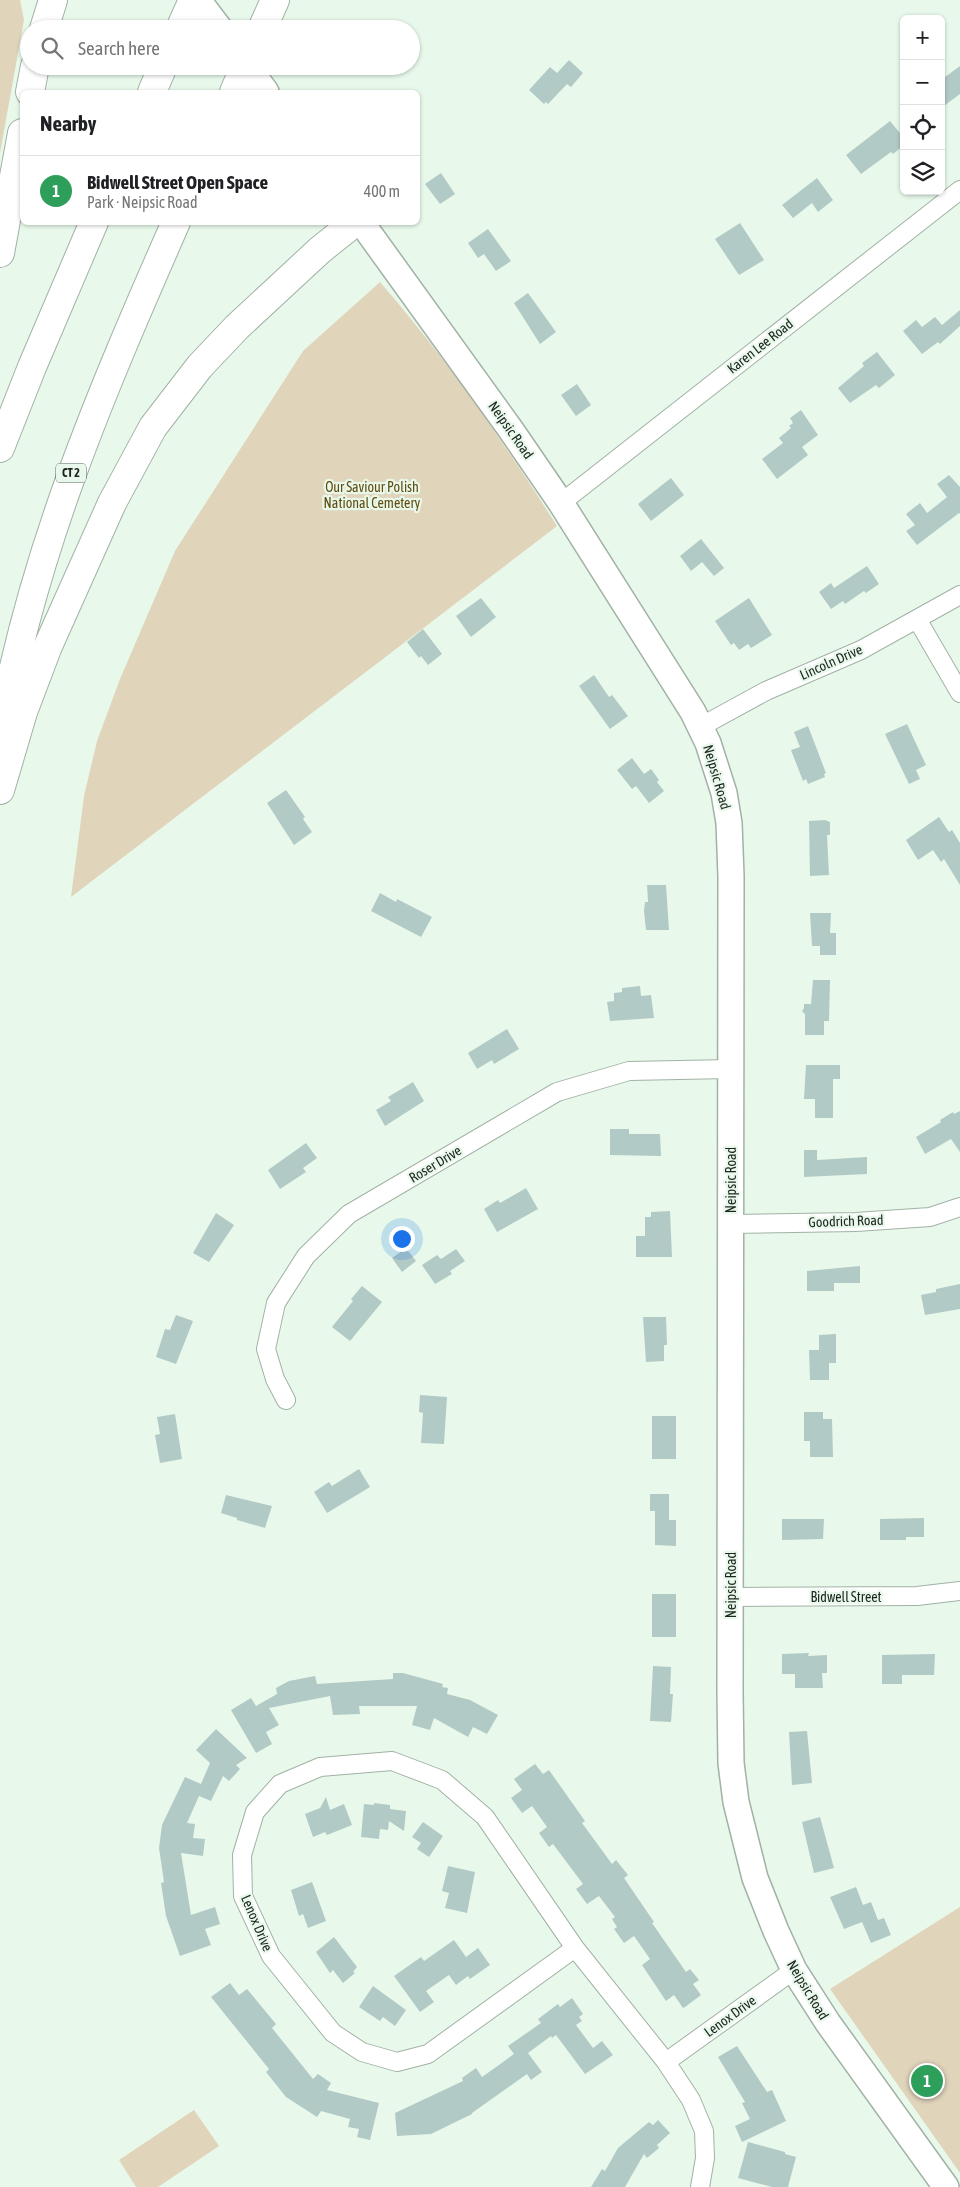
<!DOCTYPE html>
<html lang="en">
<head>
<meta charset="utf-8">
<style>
	:root { --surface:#fff; --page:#f6f6f6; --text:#202124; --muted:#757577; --line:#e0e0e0; --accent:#d93025 }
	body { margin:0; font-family:"Asap Condensed",sans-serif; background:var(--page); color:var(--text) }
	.controls { position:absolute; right:15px; top:15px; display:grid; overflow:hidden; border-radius:8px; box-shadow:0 1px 4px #0004 }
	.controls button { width:45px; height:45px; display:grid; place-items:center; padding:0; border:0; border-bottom:1px solid var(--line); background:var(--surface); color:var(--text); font:25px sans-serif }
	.you { position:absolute; left:401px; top:1238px; width:18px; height:18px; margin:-12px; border:4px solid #fff; border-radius:50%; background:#1a73e8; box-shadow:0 0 0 8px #1a73e833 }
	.badge { display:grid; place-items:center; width:32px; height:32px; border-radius:50%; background:var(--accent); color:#fff; font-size:16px; font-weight:700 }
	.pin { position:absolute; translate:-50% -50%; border:2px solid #fff; box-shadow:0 1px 5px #0006 }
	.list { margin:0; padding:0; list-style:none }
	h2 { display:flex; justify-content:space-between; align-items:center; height:65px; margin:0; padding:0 20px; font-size:21px }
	h2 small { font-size:16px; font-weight:400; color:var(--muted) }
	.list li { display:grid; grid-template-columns:32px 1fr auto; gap:15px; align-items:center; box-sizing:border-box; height:70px; padding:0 20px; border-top:1px solid var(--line) }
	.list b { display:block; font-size:19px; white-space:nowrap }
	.list p { margin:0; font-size:16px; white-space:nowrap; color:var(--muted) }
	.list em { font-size:16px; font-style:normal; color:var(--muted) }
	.icon { flex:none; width:28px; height:28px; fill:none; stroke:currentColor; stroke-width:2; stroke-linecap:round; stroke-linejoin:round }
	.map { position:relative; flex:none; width:960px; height:2187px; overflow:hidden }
	.search { position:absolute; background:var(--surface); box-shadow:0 1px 4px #0004; left:20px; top:20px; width:400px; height:55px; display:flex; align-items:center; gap:12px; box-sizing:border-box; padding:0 18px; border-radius:28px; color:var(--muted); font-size:19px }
	.panel { position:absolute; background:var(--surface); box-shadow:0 1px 4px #0004; left:20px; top:90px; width:400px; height:135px; border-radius:8px }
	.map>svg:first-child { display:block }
	.green { fill:#e0d4bb }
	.building { fill:#b2cac6 }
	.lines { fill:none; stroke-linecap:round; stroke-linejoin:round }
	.street-casing { stroke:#a1b2a5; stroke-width:20 }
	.secondary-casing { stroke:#a1b2a5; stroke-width:28 }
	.highway-casing { stroke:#a1b2a5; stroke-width:30 }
	.street { stroke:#fff; stroke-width:18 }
	.secondary { stroke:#fff; stroke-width:25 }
	.highway { stroke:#fff; stroke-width:28 }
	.labels { text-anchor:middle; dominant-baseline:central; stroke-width:4.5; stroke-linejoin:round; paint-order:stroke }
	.shield { fill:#e8f9eb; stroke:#5b645c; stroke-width:1 }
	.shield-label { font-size:12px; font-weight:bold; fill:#1e241f }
	.street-label { font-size:14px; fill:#1e241f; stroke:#e8f9eb }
	.park-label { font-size:14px; fill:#624b0f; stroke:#e8f9eb }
</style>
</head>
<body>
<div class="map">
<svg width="960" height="2187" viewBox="0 0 960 2187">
	<rect width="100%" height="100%" fill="#e8f9eb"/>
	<path class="green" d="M0,0H20L24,20L0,153Z
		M380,282C446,358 503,441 557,526L71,897L84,796L97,741L120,679L175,551L303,351Z
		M960,1907V2173L830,1989Z
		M194,2110L219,2146L158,2187H136L119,2160Z"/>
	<path class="building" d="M569,60L583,73L571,87L567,84L548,104L546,102L544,104L529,90L550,67L557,73Z
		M960,66V94L941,108V80Z
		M890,121L904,138V145L893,154L891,152L861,174L846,155Z
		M441,173L455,194L440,204L425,184Z
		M817,178L833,200L818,212L812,203L793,218L782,205Z
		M740,223L764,260L739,275L715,239Z
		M488,229L511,261L496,271L484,254L478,258L468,243Z
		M528,293L556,332L540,344L514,303Z
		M960,310V326L940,344L938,342L922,354L903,331L916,320L922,327L935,317L942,325Z
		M877,352L895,375L879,388L876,385L850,403L838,388L864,366L862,363Z
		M577,384L591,405L576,416L561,395Z
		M801,410L818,435L802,447L808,455L777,479L762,459L783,443L779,438L791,428L789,426L793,423L790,418Z
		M949,475L960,487V514L959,513L917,545L906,531L915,525L906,514L920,503L927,513L947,497L937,484Z
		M671,478L684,495L651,521L638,504Z
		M701,539L724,568L714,576L702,562L691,571L680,556Z
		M867,566L879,584L866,593L864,591L845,604L843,601L831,609L819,592L831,583L834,588Z
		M481,598L496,617L471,637L456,616Z
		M749,598L772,635L751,648L748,644L739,650L734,643L731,645L715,621Z
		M423,629L442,654L428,665L421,656L419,658L407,642Z
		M594,675L609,697L612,695L628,716L610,729L579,686Z
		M907,724L926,765L916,770L920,779L909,784L885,734Z
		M808,726L826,773L824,774L825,777L808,784L806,779L803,781L791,750L800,747L794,732Z
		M632,758L644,774L651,769L659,780L657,782L664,791L649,803L636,786L632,789L617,770Z
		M286,790L305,817L303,819L312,832L294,845L267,803Z
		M939,817L949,832L952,830L960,843V885L944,859L941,862L933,850L918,860L906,840Z
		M825,820L830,822V835H827L829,875L810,876L809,821Z
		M647,885H666L669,930H646L644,911L645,902H648Z
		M380,893L396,902L397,899L432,917L421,937L371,911Z
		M810,913H831L830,933H836V955H820V946H812Z
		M813,980H830L829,1021H824V1035H805V1014L802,1011L804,1008V1004H811Z
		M640,986L641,996L651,995L654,1018L610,1021L607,1002L614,1001V993L622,992V988Z
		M507,1029L519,1049L494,1064L492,1060L477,1069L468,1053Z
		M806,1065H840V1079H833V1118H815V1099H804Z
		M413,1082L424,1101L385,1126L376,1110L391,1101L388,1097Z
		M960,1111V1152L951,1139L925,1154L916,1137L941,1122L940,1120L953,1112L954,1114Z
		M610,1129H629V1134H660L661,1156L610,1155Z
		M306,1143L317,1158L303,1168L306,1172L280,1189L268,1170Z
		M804,1150H817V1160L867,1157V1174L804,1177Z
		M526,1188L538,1209L497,1232L484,1209L498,1200L500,1203Z
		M670,1211L672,1257H636V1236H645V1217H651V1212Z
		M216,1213L234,1225L209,1262L193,1253Z
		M406,1248L416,1261L402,1272L392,1258Z
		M456,1249L465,1261L450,1271L452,1274L435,1284L422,1265L437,1255L441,1259Z
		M860,1266V1283H834V1291H807V1271Z
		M960,1284V1309L925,1315L921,1295L936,1292V1289Z
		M362,1286L382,1302L350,1341L332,1327L353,1301L351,1299Z
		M176,1315L193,1321L176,1364L156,1357L165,1329L170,1330Z
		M643,1317H666L667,1345H664V1361L646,1362Z
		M836,1334V1363H829V1380H810L809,1350H819V1335Z
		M420,1395L447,1397L444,1444L421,1443L423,1413L419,1412Z
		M804,1412H823V1419H832L833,1457H810V1441H804Z
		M175,1414L182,1459L160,1463L155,1435L160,1434L157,1417Z
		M652,1416H676V1459H652Z
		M359,1469L370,1487L327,1513L314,1492L329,1482L332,1486Z
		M650,1494H669V1520H676V1546L655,1545V1511H650Z
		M226,1495L272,1506L265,1528L237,1520V1518L221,1513Z
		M924,1518V1537H906V1540H880V1519Z
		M782,1519H824L823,1539L782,1540Z
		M652,1594H676V1637H652Z
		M809,1653L808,1656L827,1655V1673H822L823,1688H795V1674H782V1654Z
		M935,1654L934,1675H902V1684H882V1655Z
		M653,1666L671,1667L670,1694H673L671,1722L650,1721Z
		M393,1673H403L443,1684L442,1687L448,1688L447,1694L470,1700L498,1715L487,1734L473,1727L468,1737L434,1718L430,1730L412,1725L417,1706H359L360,1714L333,1715L330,1696L269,1708L279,1725L266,1732L272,1744L256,1753L231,1710L251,1698L256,1706L277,1694L276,1688L289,1681L315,1676L317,1684L393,1679Z
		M216,1729L247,1758L236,1765L240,1769L229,1781L223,1776L211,1801L199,1796L187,1823L195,1824L193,1838L205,1839L203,1856L181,1853L191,1915L215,1907L220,1924L205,1929L211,1945L180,1956L166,1916L161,1883L164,1882L159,1848L162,1825L185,1777L201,1784L210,1763L196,1750Z
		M807,1731L812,1783L792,1785L789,1732Z
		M535,1764L543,1774L549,1770L585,1821L582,1823L612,1864L616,1860L628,1875L624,1878L654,1922L652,1923L686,1972L690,1969L699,1980L693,1984L701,1995L685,2007L683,2008L674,1995L666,2001L642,1965L650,1959L634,1936L624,1943L614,1929L617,1927L612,1919L615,1917L599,1896L587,1904L576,1889L583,1884L553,1844L549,1847L539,1833L547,1827L532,1806L522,1813L511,1798L522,1790L514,1779Z
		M326,1797L330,1810L344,1804L352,1825L327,1835L325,1832L313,1837L305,1814L320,1808Z
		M374,1803L390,1805V1809L406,1811L404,1831L389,1821L388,1830L380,1829L379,1839L361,1837L364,1804L374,1805Z
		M820,1817L834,1868L814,1873L802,1822Z
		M423,1822L443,1836L429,1857L417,1849L421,1843L412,1837Z
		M448,1866L475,1872L467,1913L445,1908L449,1893L442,1891Z
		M312,1882L326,1921L308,1928L303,1914L299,1916L291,1890Z
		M856,1887L863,1905L871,1902L878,1920L884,1918L891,1935L871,1943L862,1922L844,1929L830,1897Z
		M334,1937L357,1967L353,1972L355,1973L343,1983L333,1970L330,1973L316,1952Z
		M454,1940L466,1957L478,1948L490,1965L470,1979L468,1976L456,1985L449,1975L426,1991L434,2002L420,2012L394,1976L421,1957L424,1961Z
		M230,1983L239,1995L247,1989L276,2024L272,2028L313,2079L318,2074L331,2083L327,2090L379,2103L370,2140L357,2137L359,2129L348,2127L350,2119L321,2111L317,2117L286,2097L266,2072L269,2069L211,1997Z
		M373,1986L406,2010L395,2026L383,2017L380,2021L359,2007Z
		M572,1998L583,2014L579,2017L582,2021L576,2025L593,2048L602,2041L613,2055L585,2074L556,2035L552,2038L551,2036L528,2053L542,2072L531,2080L527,2074L472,2113V2114L431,2134L397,2136L395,2113L463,2081L462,2078L476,2068L482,2077L514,2054L508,2046L541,2023L538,2019L558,2004L560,2007Z
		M737,2046L767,2092L772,2090L786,2121L742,2142L735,2126L750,2119L742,2103L745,2102L718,2057Z
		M658,2120L670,2133L657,2145L659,2148L647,2158L644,2154L625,2187H591L602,2169L605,2171L618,2148L649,2122L653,2125Z
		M748,2142L785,2152V2154L796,2157L788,2187H772L738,2178Z"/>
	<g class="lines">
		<g class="street-casing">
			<path id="street" d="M561,503L960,190
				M917,619L960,693
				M700,727L766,691L861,650L960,595
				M731,1224L856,1222L930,1217L960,1207
				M286,1400L275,1379L266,1349L276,1303L306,1256L349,1214L557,1092L629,1071L730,1069
				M732,1597L917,1596L960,1591
				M575,1948L428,2054L397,2062L362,2052L333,2033L271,1956L243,1896L242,1855L255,1812L280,1784L320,1767L392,1761L442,1780L485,1817L575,1948L666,2062L691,2100L704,2131L705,2158L700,2187
				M666,2062L794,1970"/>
		</g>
		<g class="secondary-casing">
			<path id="secondary" d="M198,0L220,29
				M247,66L266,92
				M361,222L511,430L561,503L693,712L708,743L724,793L729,823L731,876L730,1692L731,1763L736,1802L755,1878L776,1931L794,1970L828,2023L946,2187"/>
		</g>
		<g class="highway-casing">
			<path id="highway" d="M44,29L53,0
				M180,29L193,0
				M262,29L275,0
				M30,92L35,66
				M152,92L163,66
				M234,92L245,66
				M0,253L22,133
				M0,448L32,367L94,222
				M0,735C33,550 101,393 176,222
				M0,790L23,712L48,646L112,503L153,427L200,366L237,327L320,250L355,222"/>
		</g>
		<use href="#street" class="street"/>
		<use href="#secondary" class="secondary"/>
		<use href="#highway" class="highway"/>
	</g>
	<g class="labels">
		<rect class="shield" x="56" y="463.5" width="30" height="19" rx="4"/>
		<g class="shield-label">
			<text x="71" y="473">CT 2</text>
		</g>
		<g class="street-label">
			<text transform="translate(760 346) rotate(-38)">Karen Lee Road</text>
			<text transform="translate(511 430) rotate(55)">Neipsic Road</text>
			<text transform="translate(831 662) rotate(-24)">Lincoln Drive</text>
			<text transform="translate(717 777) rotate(74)">Neipsic Road</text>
			<text transform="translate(435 1164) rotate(-31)">Roser Drive</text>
			<text transform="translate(731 1180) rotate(-90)">Neipsic Road</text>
			<text transform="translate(846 1221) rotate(-2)">Goodrich Road</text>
			<text transform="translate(731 1585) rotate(-90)">Neipsic Road</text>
			<text x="846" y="1597">Bidwell Street</text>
			<text transform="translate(257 1923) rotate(67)">Lenox Drive</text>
			<text transform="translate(808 1990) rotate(59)">Neipsic Road</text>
			<text transform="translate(730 2016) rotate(-36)">Lenox Drive</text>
		</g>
		<g class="park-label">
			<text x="372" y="487">Our Saviour Polish<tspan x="372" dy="16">National Cemetery</tspan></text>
		</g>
	</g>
</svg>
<div class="controls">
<button>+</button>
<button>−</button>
<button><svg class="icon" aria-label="locate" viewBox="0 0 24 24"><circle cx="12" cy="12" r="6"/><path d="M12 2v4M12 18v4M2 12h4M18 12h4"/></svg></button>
<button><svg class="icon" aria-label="layers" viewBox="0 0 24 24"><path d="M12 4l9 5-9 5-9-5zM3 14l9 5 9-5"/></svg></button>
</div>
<div class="you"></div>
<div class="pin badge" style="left:927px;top:2081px;background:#2e9e5b">1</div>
<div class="search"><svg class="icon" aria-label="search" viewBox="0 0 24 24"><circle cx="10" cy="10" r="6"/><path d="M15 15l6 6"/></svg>Search here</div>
<section class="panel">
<h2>Nearby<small></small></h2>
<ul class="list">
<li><span class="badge" style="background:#2e9e5b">1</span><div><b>Bidwell Street Open Space</b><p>Park · Neipsic Road</p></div><em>400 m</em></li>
</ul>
</section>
</div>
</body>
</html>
